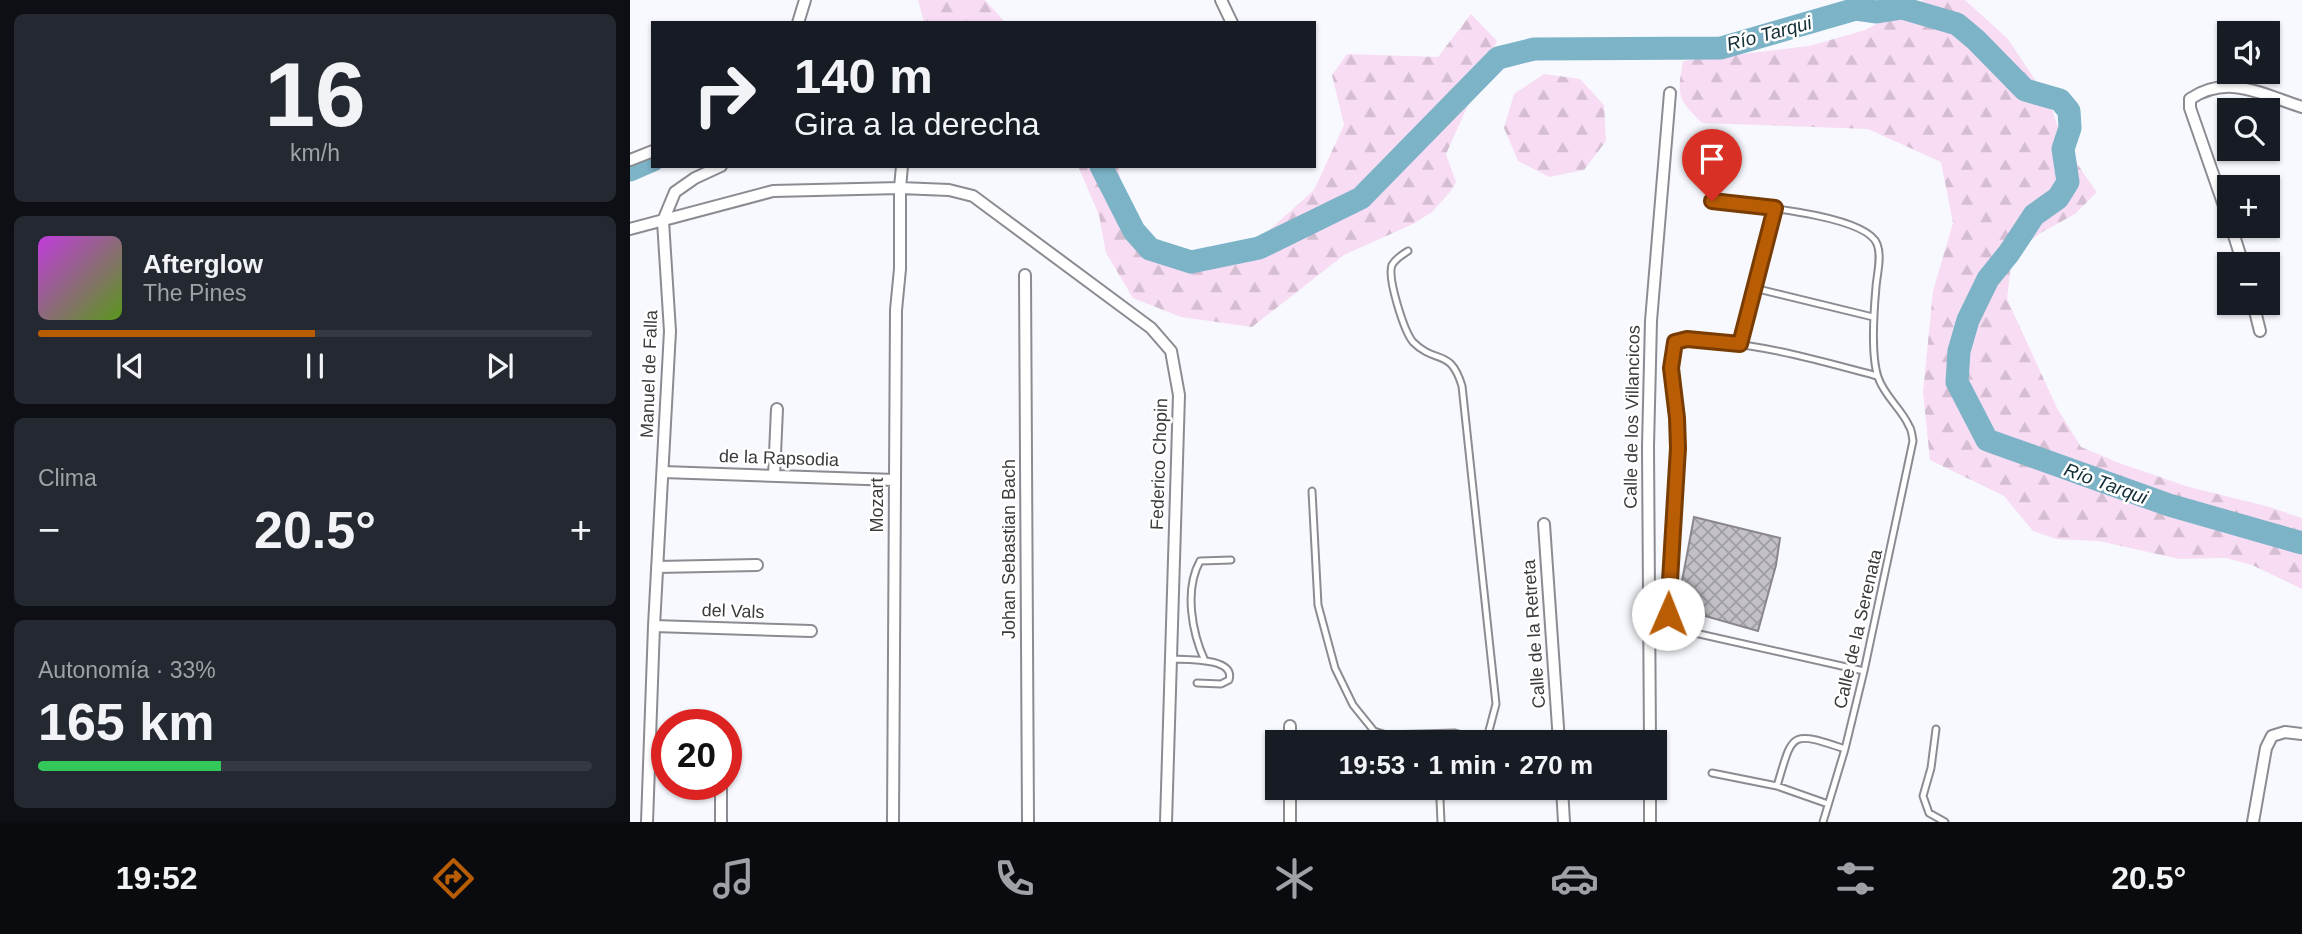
<!DOCTYPE html>
<html lang="es">
<meta charset="utf-8">
<style>
body{margin:0;font-family:Helvetica,sans-serif;background:#242831;color:#f1f3f6;height:100vh;display:flex;flex-direction:column;font-size:26px;white-space:nowrap}
*{box-sizing:border-box;margin:0}
p{font-size:23px;color:#9ea1a6}
.icon{flex:none;width:38px;height:38px;fill:none;stroke:currentColor;stroke-width:2;stroke-linecap:round;stroke-linejoin:round}
.map{position:relative;flex:1;overflow:hidden}
.panel{display:flex;flex-direction:column;gap:14px;padding:14px;background:#0d0f14;width:630px}
.panel>*{flex:none}
.banner{position:absolute;left:21px;top:21px;width:665px;height:147px;border-radius:0px;box-shadow:0 2px 5px #0004;background:#171b24;color:#f1f3f6;overflow:hidden}
.controls{position:absolute;left:1587px;top:21px;display:grid;gap:14px}
.controls a{display:grid;place-items:center;width:63px;height:63px;border-radius:0px;background:#171b24;box-shadow:0 2px 5px #0004;font-size:35px}
.speed{position:absolute;left:21px;top:709px;display:flex;gap:14px;font-size:35px;font-weight:700;text-align:center}
.speed>*{display:grid;place-content:center;width:91px;height:91px;border-radius:50%;background:#171b24;box-shadow:0 2px 5px #0004;line-height:1}
.speed .limit{border:10px solid #d22;background:#fff;color:#111}
.pin{position:absolute;display:grid;place-items:center;width:60px;height:60px;color:#fff;margin:-72px -30px;border-radius:50% 50% 50% 0;rotate:-45deg;box-shadow:0 0 7px #0007}
.pin .icon{rotate:45deg}
.me{position:absolute;width:77px;margin:-38px;rotate:1deg;stroke-linejoin:round;filter:drop-shadow(0 0 5px #0008)}
.turn{display:flex;align-items:center;gap:24px;height:147px;padding:0 28px;font-size:32px}
.turn .icon{width:91px;height:91px;stroke-width:2.5}
.turn b{display:block;font-size:49px;line-height:60px}
.big{font-size:52px;font-weight:700;line-height:1.1}
.panel .tile{flex:1;display:flex;flex-direction:column;justify-content:center;gap:10px;min-width:0;padding:0 24px;border-radius:10px;background:#242831}
.panel .dial{align-items:center;gap:0}
.dial b{font-size:91px;line-height:1}
.song{display:flex;align-items:center;gap:21px}
.cover{width:84px;height:84px;border-radius:10px;background:linear-gradient(135deg,hsl(290 70% 55%),hsl(90 70% 35%))}
.played{height:7px;border-radius:4px;background:linear-gradient(90deg,#b95d05 50%,#363941 50%)}
.keys{display:flex;justify-content:space-around;direction:ltr}
.heat{display:flex;justify-content:space-between;align-items:center;font-size:38px;direction:ltr}
.charge{height:10px;border-radius:5px;background:linear-gradient(90deg,#34c759 33%,#363941 0)}
.trip{position:absolute;left:635px;top:730px;width:402px;height:70px;border-radius:0px;background:#171b24;box-shadow:0 2px 5px #0004;font-weight:700;line-height:70px;text-align:center}
.tab-bar{display:flex;height:112px;justify-content:space-around;align-items:center;background:#090b0e;color:#9ea1a6}
.tab-bar .icon{width:49px;height:49px}
.tab-bar .current{color:#b95d05}
.tab-bar b{font-size:32px;color:#f1f3f6}
main{display:flex;flex:1;min-height:0}
.map>svg:first-child{display:block}
</style>
<main>
<section class="panel">
<div class="tile dial"><b>16</b><p>km/h</p></div>
<div class="tile">
<div class="song"><i class="cover"></i><div><b>Afterglow</b><p>The Pines</p></div></div>
<div class="played"></div>
<div class="keys"><svg class="icon" aria-label="previous" viewBox="0 0 24 24"><path d="M18 5L8 12l10 7zM5 5v14"/></svg><svg class="icon" aria-label="pause" viewBox="0 0 24 24"><path d="M8 5v14M16 5v14"/></svg><svg class="icon" aria-label="next" viewBox="0 0 24 24"><path d="M6 5l10 7-10 7zM19 5v14"/></svg></div>
</div>
<div class="tile"><p>Clima</p>
<div class="heat"><a>−</a><b class="big">20.5°</b><a>+</a></div>
</div>
<div class="tile"><p>Autonomía · 33%</p><b class="big">165 km</b><div class="charge"></div></div>
</section>
<div class="map">
<svg width="1672" height="822" viewBox="0 0 1672 822">
<defs>
<pattern id="forest-firs" width="22" height="20" patternUnits="userSpaceOnUse" patternTransform="scale(1.75)"><rect width="22" height="20" fill="#f8dcf4"/><path d="M5 1l3.5 6h-7zM16 11l3.5 6h-7z" fill="#d5bed2"/></pattern>
<pattern id="building-cross-hatch" width="8" height="8" patternUnits="userSpaceOnUse" patternTransform="scale(1.75)"><rect width="8" height="8" fill="#c3c1c7"/><path d="M0 0l8 8M0 8l8-8" fill="none" stroke="#9f9ea3"/></pattern>
</defs>
<rect width="100%" height="100%" fill="#f7f9fe"/>
<path fill="url(#forest-firs)" d="M 288,0 L 355,0 L 374,21 L 381,23 L 294,23 Z
M 1294,0 L 1335,0 L 1378,39 L 1421,104 C 1428,136 1447,165 1467,192 L 1445,214 L 1409,234 L 1382,256 L 1377,299 L 1427,408 L 1451,447 L 1489,463 L 1559,487 L 1636,506 L 1672,518 L 1672,589 L 1622,565 L 1596,558 L 1549,559 L 1469,541 L 1426,539 L 1403,531 L 1374,496 L 1300,460 L 1293,392 L 1303,291 L 1323,223 L 1311,162 L 1238,129 L 1072,123 C 1047,98 1047,96 1053,61 L 1179,46 L 1235,30 Z
M 841,14 L 867,41 L 816,154 L 826,182 L 820,192 L 802,212 L 783,224 L 714,255 L 622,327 L 551,317 L 503,298 L 476,253 L 469,215 L 448,166 L 488,166 L 499,231 L 532,265 L 571,267 L 619,255 L 636,233 L 684,190 L 714,125 L 702,75 L 717,54 L 808,57 Z
M 914,74 L 950,79 L 974,105 L 976,141 L 954,170 L 919,177 L 888,161 L 874,128 L 884,94 Z"/>
<g fill="none" stroke-linecap="round" stroke-linejoin="round">
<path stroke="#7cb3c6" stroke-width="23" d="M 471,166 L 504,231 L 520,249 L 561,262 L 629,248 L 731,198 L 868,58 L 904,49 L 1091,48 L 1226,9 L 1247,12 L 1272,8 L 1327,24 L 1346,40 L 1395,90 L 1430,100 L 1439,111 L 1440,128 L 1433,149 L 1438,182 L 1428,198 L 1404,215 L 1379,253 L 1358,279 L 1338,320 L 1329,351 L 1327,382 L 1357,440 L 1539,505 L 1672,543
M 0,170 L 23,160"/>
</g>
<path fill="url(#building-cross-hatch)" stroke="#89868c" stroke-width="2" d="M 1064,517 L 1150,538 L 1146,565 L 1128,631 L 1047,608 Z"/>
<g fill="none" stroke-linecap="round" stroke-linejoin="round">
<g stroke="#8b8c92" stroke-width="9">
<path id="service" d="M 1082,201 C 1113,205 1236,214 1247,244 C 1252,256 1247,274 1246,287 C 1244,309 1241,356 1248,377 C 1254,396 1272,409 1279,426 C 1282,430 1282,436 1283,441 L 1234,671 L 1215,749 L 1193,822
M 778,251 C 772,255 766,258 762,265 C 757,278 774,331 783,342 C 806,365 820,347 832,386 L 866,704 L 856,742
M 1124,288 L 1243,317
M 1110,344 L 1145,209
M 682,491 L 688,605 L 705,668 L 723,705 L 744,731 L 756,735 L 825,733 L 856,742
M 540,659 C 555,660 606,657 599,680 L 591,684 L 567,683
M 575,661 C 562,633 554,590 570,561 L 601,560
M 1234,671 L 1047,629 L 1038,614 L 1038,598 L 1048,448 L 1047,418 L 1041,368 L 1045,342 C 1060,338 1073,340 1088,342 C 1143,347 1195,362 1247,376
M 1306,729 L 1301,768 L 1293,796 L 1299,813 L 1315,822
M 1082,773 L 1147,786 L 1198,804
M 1147,786 C 1163,733 1159,730 1215,749
M 811,822 L 810,800 L 816,788"/>
</g>
<g stroke="#8b8c92" stroke-width="14">
<path id="minor" d="M 591,0 L 602,23
M 168,23 L 175,0
M 0,160 L 23,151
M 1600,223 L 1560,108 L 1560,99 C 1599,73 1633,95 1672,107
M 1601,226 L 1613,264
M 0,229 L 143,191 L 270,188 L 319,190 L 343,196 L 521,328 L 541,351 L 549,395 L 536,822
M 395,275 L 398,822
M 1623,303 L 1630,331
M 33,472 L 265,480
M 144,476 L 147,409
M 914,524 L 929,742
M 27,567 L 127,565
M 24,626 L 181,631
M 660,742 L 660,726
M 1020,742 L 1018,446 L 1021,321 L 1040,93
M 91,784 L 91,822
M 932,788 L 934,822
M 1020,788 L 1020,822
M 17,822 L 24,626 L 40,331 L 33,221 L 45,192 L 65,178 L 91,166
M 263,822 L 266,310 L 270,269 L 270,188 L 272,166
M 660,822 L 660,788
M 1623,822 L 1636,748 L 1642,736 L 1655,732 L 1672,734"/>
</g>
<use href="#service" stroke="#fff" stroke-width="5"/>
<use href="#minor" stroke="#fff" stroke-width="10"/>
</g>
<g fill="none" stroke-linecap="round" stroke-linejoin="round">
<g stroke="#783c03" stroke-width="18">
<path id="route" d="M 1038,614 L 1048,448 L 1047,418 L 1041,368 L 1045,342 L 1057,339 L 1110,344 L 1145,208 L 1082,201"/>
</g>
<use href="#route" stroke="#b95d05" stroke-width="12"/>
</g>
<g text-anchor="middle" stroke-width="5" stroke-linejoin="round" paint-order="stroke">
<g font-size="18" fill="#3a3b3d" stroke="#fff">
<text transform="translate(19 374) rotate(-88)" y="6">Manuel de Falla</text>
<text transform="translate(1002 417) rotate(-89)" y="6">Calle de los Villancicos</text>
<text transform="translate(149 458) rotate(2)" y="6">de la Rapsodia</text>
<text transform="translate(529 464) rotate(-88)" y="6">Federico Chopin</text>
<text transform="translate(247 505) rotate(-90)" y="6">Mozart</text>
<text transform="translate(379 549) rotate(-90)" y="6">Johan Sebastian Bach</text>
<text transform="translate(103 611) rotate(2)" y="6">del Vals</text>
<text transform="translate(1228 629) rotate(-77)" y="6">Calle de la Serenata</text>
<text transform="translate(904 634) rotate(-94)" y="6">Calle de la Retreta</text>
</g>
<g font-size="19" font-style="italic" fill="#122e37" stroke="#fff">
<text transform="translate(1139 33) rotate(-15)" y="7">Río Tarqui</text>
<text transform="translate(1476 483) rotate(20)" y="7">Río Tarqui</text>
</g>
</g>
</svg>
<div class="controls">
<a><svg class="icon" aria-label="sound" viewBox="0 0 24 24"><path d="M4 9h4l5-4v14l-5-4H4zM17 9q2 3 0 6"/></svg></a>
<a><svg class="icon" aria-label="search" viewBox="0 0 24 24"><circle cx="10" cy="10" r="6"/><path d="M15 15l6 6"/></svg></a>
<a>+</a>
<a>−</a>
</div>
<div class="speed"><div class="limit">20</div></div>
<div class="pin" style="left:1082px;top:201px;background:#d93025"><svg class="icon" aria-label="arrive" viewBox="0 0 24 24"><path d="M6 21V4h12l-3 4 3 4H6"/></svg></div>
<svg class="me" style="left:1038px;top:614px" viewBox="-20 -20 40 40"><circle r="19" fill="#fff"/><path d="M0-13L10 11 0 6-10 11z" fill="#b95d05"/></svg>
<div class="trip">19:53 · 1 min · 270 m</div>
<div class="banner">
<div class="turn"><svg class="icon" aria-label="right" viewBox="0 0 24 24"><path d="M7 20v-9h11M14 6l5 5-5 5"/></svg><div><b>140 m</b>Gira a la derecha</div></div>
</div>
</div>
</main>
<nav class="tab-bar">
<b>19:52</b>
<svg class="icon current" aria-label="directions" viewBox="0 0 24 24"><path d="M12 3l9 9-9 9-9-9zM9 14v-3h6M13 9l2 2-2 2"/></svg>
<svg class="icon" aria-label="music" viewBox="0 0 24 24"><path d="M9 18V5l10-2v13"/><circle cx="6" cy="18" r="3"/><circle cx="16" cy="16" r="3"/></svg>
<svg class="icon" aria-label="phone" viewBox="0 0 24 24"><path d="M5 4h4l2 5-3 2q2 4 5 5l2-3 5 2v4C11 20 4 13 5 4z"/></svg>
<svg class="icon" aria-label="climate" viewBox="0 0 24 24"><path d="M12 3v18M4 7l16 10M4 17L20 7"/></svg>
<svg class="icon" aria-label="car" viewBox="0 0 24 24"><path d="M5 17H2v-5l4-1 3-4h7l3 4 3 1v5h-3M9 17h6M6 11h13"/><circle cx="7" cy="17" r="2"/><circle cx="17" cy="17" r="2"/></svg>
<svg class="icon" aria-label="filters" viewBox="0 0 24 24"><path d="M4 7h16M4 17h16"/><circle cx="9" cy="7" r="2"/><circle cx="15" cy="17" r="2"/></svg>
<b>20.5°</b>
</nav>
